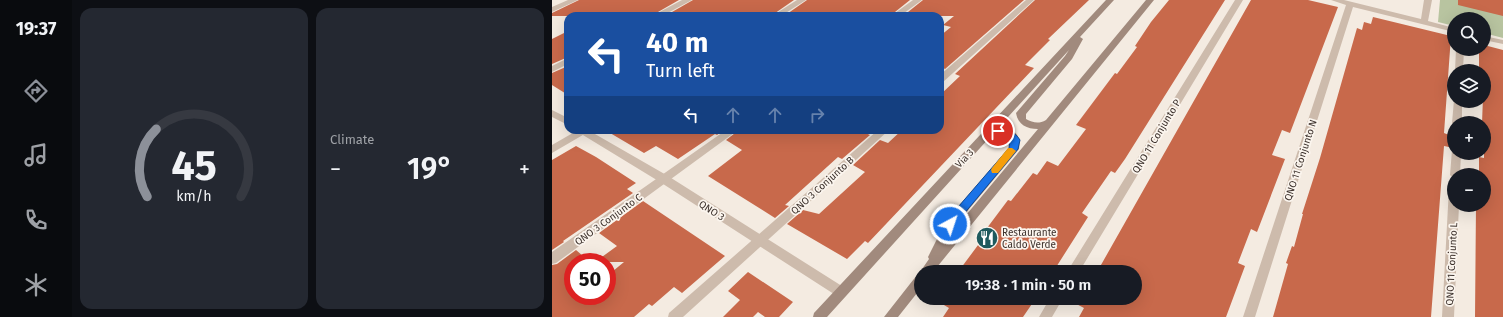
<!DOCTYPE html>
<meta charset="utf-8">
<style>
body{margin:0;font-family:"Fira Sans",sans-serif;background:#242831;color:#f1f3f6;height:100vh;display:flex;flex-direction:column;font-size:15px;white-space:nowrap}
*{box-sizing:border-box;margin:0}
p{font-size:13px;color:#9ea1a6}
.icon{flex:none;width:22px;height:22px;fill:none;stroke:currentColor;stroke-width:2;stroke-linecap:round;stroke-linejoin:round}
.map{position:relative;flex:1;overflow:hidden}
.panel{display:flex;flex-direction:column;gap:8px;padding:8px;background:#0d0f14;width:480px}
.panel>*{flex:none}
.guide{position:absolute;left:12px;top:12px;width:380px;height:122px;border-radius:12px;box-shadow:0 4px 16px #0002;background:#1a4fa0;color:#fff;overflow:hidden}
.buttons{position:absolute;left:895px;top:12px;display:grid;gap:8px}
.buttons a{display:grid;place-items:center;width:44px;height:44px;border-radius:50%;background:#171b24;box-shadow:0 4px 16px #0002;font-size:20px}
.speed{position:absolute;left:12px;top:253px;display:flex;gap:8px;font-size:20px;font-weight:700;text-align:center}
.speed>*{display:grid;place-content:center;width:52px;height:52px;border-radius:50%;background:#171b24;box-shadow:0 4px 16px #0002;line-height:1}
.speed .limit{border:6px solid #d22;background:#fff;color:#111}
.pin{position:absolute;display:grid;place-items:center;width:34px;height:34px;color:#fff;margin:-17px;border:2px solid #fff;border-radius:50%;box-shadow:0 1px 4px #0007}
.me{position:absolute;width:44px;margin:-22px;rotate:40deg;stroke-linejoin:round;filter:drop-shadow(0 0 3px #0008)}
.turn{display:flex;align-items:center;gap:14px;height:84px;padding:0 16px;font-size:18px}
.turn .icon{width:52px;height:52px;stroke-width:2.5}
.turn b{display:block;font-size:28px;line-height:34px}
.lanes{display:flex;align-items:center;height:38px;padding:0 16px;background:#0003;justify-content:center;gap:20px;direction:ltr}
.lanes .off{opacity:.35}
.big{font-size:30px;font-weight:600;line-height:1.1}
.panel .widget{flex:1;display:flex;flex-direction:column;justify-content:center;gap:6px;min-width:0;padding:0 14px;border-radius:12px;background:#242831}
.panel .dial{align-items:center;gap:0}
.dial svg{height:104px;overflow:visible;fill:none;stroke:#363941;stroke-width:7;stroke-linecap:round;text-anchor:middle}
.dial text{fill:#f1f3f6;stroke:none}
.heat{display:flex;justify-content:space-between;align-items:center;font-size:22px;direction:ltr}
.panel .tiles{flex:1;display:grid;gap:8px;grid-template-columns:repeat(2,1fr)}
.trip{position:absolute;left:362px;top:265px;width:228px;height:40px;border-radius:20px;background:#171b24;box-shadow:0 4px 16px #0002;font-weight:600;line-height:40px;text-align:center}
main{display:flex;flex:1;min-height:0}
.tab-bar{display:flex;flex-direction:column;width:72px;justify-content:space-around;align-items:center;background:#090b0e;color:#9ea1a6}
.tab-bar .icon{width:28px;height:28px}
.tab-bar .current{color:#8c9099}
.tab-bar b{font-size:18px;color:#f1f3f6}
.map>svg:first-child{display:block}
</style>
<main>
<nav class="tab-bar">
<b>19:37</b>
<svg class="icon current" aria-label="directions" viewBox="0 0 24 24"><path d="M12 3l9 9-9 9-9-9zM9 14v-3h6M13 9l2 2-2 2"/></svg>
<svg class="icon" aria-label="music" viewBox="0 0 24 24"><path d="M9 18V5l10-2v13"/><circle cx="6" cy="18" r="3"/><circle cx="16" cy="16" r="3"/></svg>
<svg class="icon" aria-label="phone" viewBox="0 0 24 24"><path d="M5 4h4l2 5-3 2q2 4 5 5l2-3 5 2v4C11 20 4 13 5 4z"/></svg>
<svg class="icon" aria-label="climate" viewBox="0 0 24 24"><path d="M12 3v18M4 7l16 10M4 17L20 7"/></svg>
</nav>
<section class="panel">
<div class="tiles">
<div class="widget dial"><svg viewBox="0 0 100 80">
<path d="M14 69A42 42 0 1 1 86 69"/>
<path d="M14 69A42 42 0 0 1 21 17" stroke="#8c9099"/>
<text x="50" y="56" font-size="32" font-weight="700">45</text>
<text x="50" y="72" font-size="11">km/h</text>
</svg></div>
<div class="widget"><p>Climate</p>
<div class="heat"><a>−</a><b class="big">19°</b><a>+</a></div>
</div>
</div>
</section>
<div class="map">
<svg width="951" height="317" viewBox="0 0 951 317">
<rect width="100%" height="100%" fill="#f4ebe1"/>
<path fill="#b8c4a0" d="M 888,0 L 951,0 L 951,38 L 932,33 L 932,19 L 902,19 L 902,26 L 886,22 Z"/>
<path fill="#c8694b" d="M 27,0 L 127,0 L 99,16 L 0,16 L 0,13 Z
M 141,0 L 242,0 L 219,16 L 113,16 Z
M 255,0 L 358,0 L 338,16 L 232,16 Z
M 371,0 L 472,0 L 393,69 L 388,66 L 388,36 L 399,27 L 391,25 L 402,16 L 351,16 Z
M 483,0 L 537,0 L 496,39 L 498,40 L 473,65 L 482,68 L 316,243 L 313,241 L 295,259 L 235,224 L 251,210 L 267,214 L 313,172 L 301,165 L 328,140 L 336,143 L 350,130 L 388,130 L 388,95 L 408,76 L 403,74 Z
M 617,0 L 673,0 L 573,159 L 563,173 L 559,171 L 530,213 L 536,217 L 501,272 L 406,272 L 435,233 L 432,232 L 456,200 L 459,201 L 481,173 L 485,175 L 495,161 L 506,166 L 534,129 L 524,125 L 563,73 L 565,74 L 585,47 L 583,46 L 599,22 Z
M 699,0 L 756,0 L 786,7 L 738,133 L 730,130 L 720,155 L 733,159 L 705,232 L 699,229 L 686,263 L 693,266 L 674,317 L 527,317 L 532,308 L 513,298 L 583,298 L 583,272 L 545,272 Z
M 906,0 L 951,0 L 951,16 L 906,5 Z
M 821,17 L 899,36 L 892,133 L 902,137 L 902,148 L 892,146 L 879,317 L 721,317 L 736,264 L 734,263 L 740,246 L 742,247 L 751,214 L 750,214 L 768,158 L 805,28 L 810,30 L 812,22 L 819,24 Z
M 16,31 L 16,57 L 0,64 L 0,39 Z
M 932,45 L 951,50 L 951,317 L 923,317 L 924,205 L 932,205 L 932,175 L 927,175 L 927,157 L 932,158 L 932,123 L 930,123 L 932,71 L 927,71 L 927,49 L 932,49 Z
M 16,66 L 16,95 L 0,85 L 0,73 Z
M 53,130 L 171,130 L 165,135 L 163,134 L 126,159 L 104,146 L 92,153 Z
M 187,130 L 307,130 L 318,135 L 290,159 L 286,157 L 233,205 L 237,206 L 223,218 L 156,176 L 190,150 L 174,140 Z
M 24,146 L 44,157 L 84,183 L 75,189 L 81,193 L 11,241 L 12,242 L 0,250 L 0,160 Z
M 91,201 L 173,256 L 130,293 L 122,287 L 100,306 L 97,304 L 82,317 L 0,317 L 0,265 L 5,264 L 24,250 L 38,262 L 21,262 L 21,296 L 55,296 L 55,276 L 72,262 L 43,262 L 65,246 L 47,233 Z
M 196,272 L 241,302 L 227,317 L 213,317 L 206,312 L 201,317 L 171,317 L 188,300 L 176,291 Z
M 380,298 L 484,298 L 471,317 L 391,317 L 397,308 Z"/>
<g fill="none" stroke-linecap="round" stroke-linejoin="round">
<path fill="#cdbbac" fill-rule="evenodd" d="M 16,0 L 26,0 L 0,12 L 0,7 Z
M 130,0 L 140,0 L 110,16 L 100,16 Z
M 245,0 L 254,0 L 229,16 L 220,16 Z
M 361,0 L 370,0 L 348,16 L 339,16 Z
M 474,0 L 482,0 L 391,82 L 388,83 L 388,75 Z
M 683,0 L 691,0 L 527,272 L 515,272 Z
M 779,0 L 792,0 L 869,19 L 872,0 L 880,0 L 876,21 L 902,28 L 902,32 L 801,7 L 703,317 L 691,317 L 794,5 Z
M 932,36 L 951,40 L 951,44 L 932,40 Z
M 904,49 L 912,49 L 911,71 L 903,71 Z
M 16,58 L 16,64 L 0,72 L 0,66 Z
M 902,100 L 910,101 L 910,123 L 902,123 L 902,125 L 900,123 Z
M 26,130 L 38,130 L 36,132 L 0,153 L 0,145 Z
M 174,130 L 186,130 L 4,263 L 0,264 L 0,252 Z
M 326,130 L 337,130 L 131,317 L 116,317 L 117,313 Z
M 900,150 L 902,150 L 902,153 L 909,153 L 908,175 L 902,175 L 902,179 L 898,175 Z
M 902,184 L 902,205 L 907,205 L 902,317 L 890,317 L 897,188 L 898,185 Z
M 498,298 L 511,298 L 500,317 L 487,317 Z"/>
<path fill="#cdbbac" fill-rule="evenodd" d="M 0,110 L 16,118 L 16,125 L 0,117 Z
M 24,130 L 36,130 L 116,176 L 293,288 L 295,292 L 293,296 L 289,298 L 285,296 L 108,182 L 26,132 Z"/>
<path fill="#a18a7d" fill-rule="evenodd" d="M 554,0 L 562,0 L 528,37 L 531,39 L 520,59 L 474,114 L 474,119 C 481,123 487,124 494,120 L 594,0 L 602,0 L 381,272 L 369,272 L 369,288 L 346,317 L 332,317 L 365,275 L 369,274 L 368,272 L 377,259 L 376,257 L 394,221 L 457,148 L 457,138 L 448,134 L 438,137 L 275,317 L 261,317 L 262,313 ZM 517,50 L 513,56 L 464,113 C 466,125 475,129 486,129 L 399,233 L 402,227 L 467,149 C 469,133 462,129 446,128 Z"/>
</g>
<path fill="#1a73e8" stroke="#114b97" d="M 446,128 C 456,129 463,132 468,140 L 466,149 L 401,227 L 398,228 L 394,227 L 393,224 L 394,221 L 457,148 L 458,138 L 443,133 L 442,131 Z"/>
<path fill="#f59e0b" d="M 456,148 L 460,148 L 464,151 L 446,173 L 440,173 L 439,170 L 440,168 Z"/>
<defs>
<g id="restaurant-disc" transform="scale(1.15)"><circle r="9.5" fill="#1f5a5e" stroke="#fbf5ee"/><path d="M-5-6h1v4h1v-4h1v4h1v-4h1v5L-1.5 .5V6h-2V.5L-5-1ZM5-6V6H3V1.5H1.5Q1.5-4 5-6Z" fill="#fff"/></g>
</defs>
<g fill-rule="evenodd">
<use href="#restaurant-disc" x="435" y="238"/>
</g>
<g text-anchor="middle" stroke-width="3.5" stroke-linejoin="round" paint-order="stroke">
<g font-size="10" fill="#3b302b" stroke="#fbf5ee">
<text transform="translate(604 136) rotate(-59)" y="4">QNO 11 Conjunto P</text>
<text transform="translate(412 158) rotate(-47)" y="4">Via 3</text>
<text transform="translate(748 160) rotate(-72)" y="4">QNO 11 Conjunto N</text>
<text transform="translate(270 185) rotate(-42)" y="4">QNO 3 Conjunto B</text>
<text transform="translate(160 210) rotate(33)" y="4">QNO 3</text>
<text transform="translate(56 219) rotate(-36)" y="4">QNO 3 Conjunto C</text>
<text transform="translate(899 264) rotate(-87)" y="4">QNO 11 Conjunto L</text>
</g>
<g font-size="10" fill="#3b302b" stroke="#fbf5ee" text-anchor="start">
<text x="450" y="236">Restaurante<tspan x="450" dy="12">Caldo Verde</tspan></text>
</g>
</g>
</svg>
<div class="buttons">
<a><svg class="icon" aria-label="search" viewBox="0 0 24 24"><circle cx="10" cy="10" r="6"/><path d="M15 15l6 6"/></svg></a>
<a><svg class="icon" aria-label="layers" viewBox="0 0 24 24"><path d="M12 4l9 5-9 5-9-5zM3 14l9 5 9-5"/></svg></a>
<a>+</a>
<a>−</a>
</div>
<div class="speed"><div class="limit">50</div></div>
<div class="pin" style="left:446px;top:131px;background:#d93025"><svg class="icon" aria-label="arrive" viewBox="0 0 24 24"><path d="M6 21V4h12l-3 4 3 4H6"/></svg></div>
<svg class="me" style="left:398px;top:224px" viewBox="-20 -20 40 40"><circle r="17" fill="#1a73e8" stroke="#fff" stroke-width="3"/><path d="M0-11L8 9 0 5-8 9z" fill="#fff"/></svg>
<div class="trip">19:38 · 1 min · 50 m</div>
<div class="guide">
<div class="turn"><svg class="icon" aria-label="left" viewBox="0 0 24 24"><path d="M17 20v-9H6M10 6l-5 5 5 5"/></svg><div><b>40 m</b>Turn left</div></div>
<div class="lanes"><svg class="icon" aria-label="left" viewBox="0 0 24 24"><path d="M17 20v-9H6M10 6l-5 5 5 5"/></svg><svg class="icon off" aria-label="ahead" viewBox="0 0 24 24"><path d="M12 20V5M6 11l6-6 6 6"/></svg><svg class="icon off" aria-label="ahead" viewBox="0 0 24 24"><path d="M12 20V5M6 11l6-6 6 6"/></svg><svg class="icon off" aria-label="right" viewBox="0 0 24 24"><path d="M7 20v-9h11M14 6l5 5-5 5"/></svg></div>
</div>
</div>
</main>
